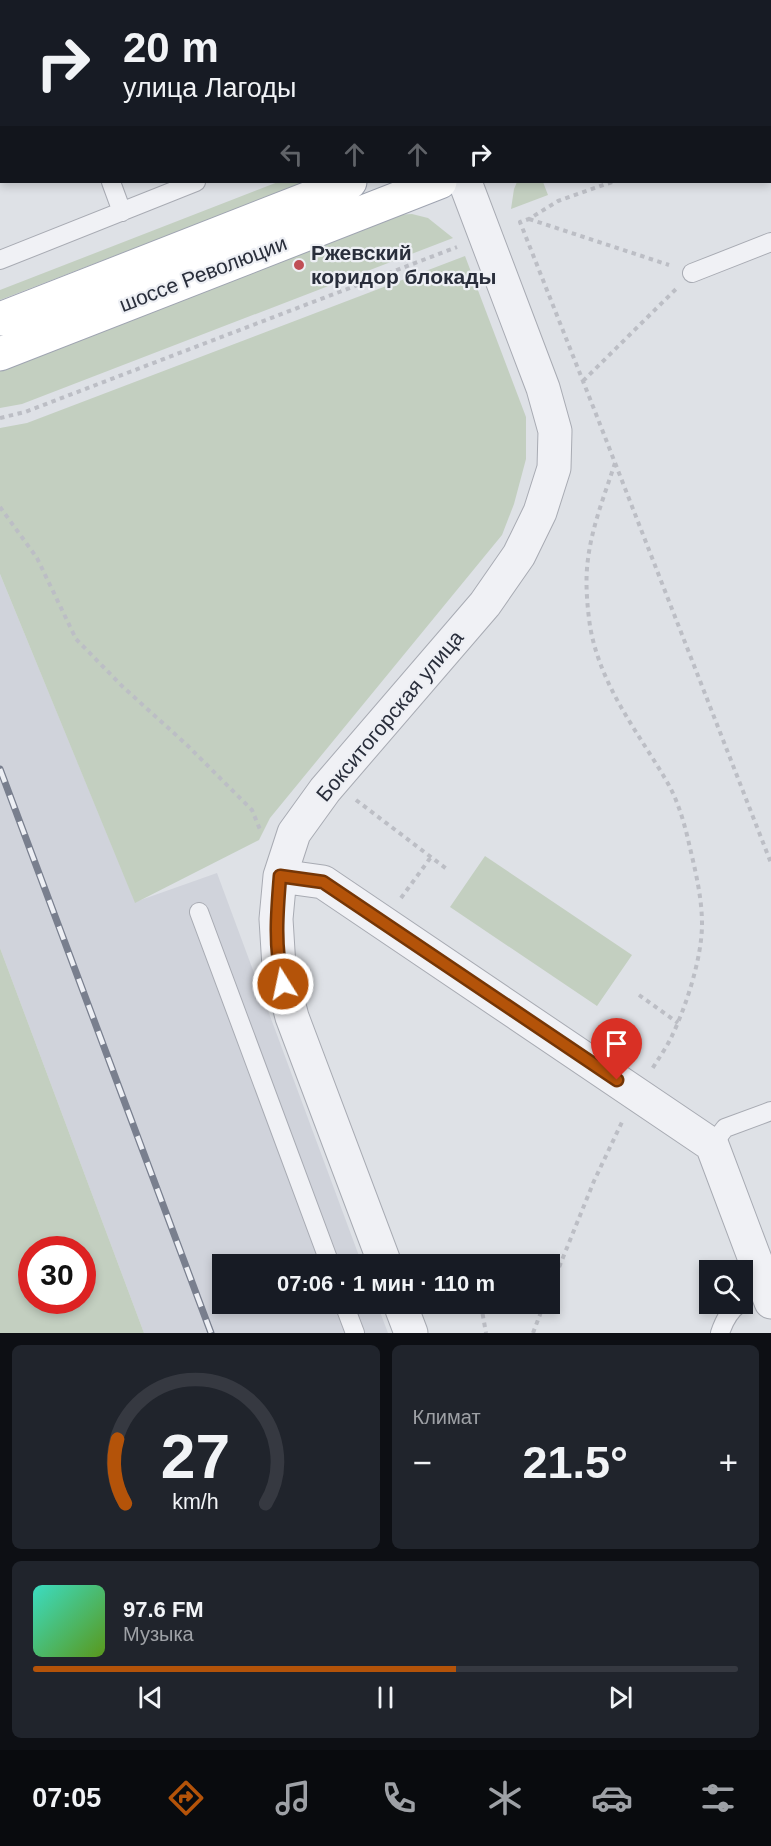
<!DOCTYPE html>
<html lang="ru">
<meta charset="utf-8">
<style>
body{margin:0;font-family:Helvetica,sans-serif;background:#20242c;color:#f1f3f6;height:100vh;display:flex;flex-direction:column;font-size:22px;white-space:nowrap}
*{box-sizing:border-box;margin:0}
p{font-size:20px;color:#9ea1a6}
.icon{flex:none;width:33px;height:33px;fill:none;stroke:currentColor;stroke-width:2;stroke-linecap:round;stroke-linejoin:round}
.map{position:relative;height:1333px;overflow:hidden}
.drawer{display:flex;flex-direction:column;gap:12px;padding:12px;background:#0d0f14;flex:1}
.drawer>*{flex:none}
.hud{position:absolute;left:0px;top:0px;width:771px;height:183px;box-shadow:0 3px 9px #0003;background:#171b24;color:#f1f3f6;overflow:hidden}
.buttons{position:absolute;left:699px;top:1260px;display:grid;gap:12px}
.buttons a{display:grid;place-items:center;width:54px;height:54px;border-radius:0px;background:#171b24;box-shadow:0 3px 9px #0003;font-size:30px}
.speed{position:absolute;left:18px;top:1236px;display:flex;gap:12px;font-size:30px;font-weight:700;text-align:center}
.speed>*{display:grid;place-content:center;width:78px;height:78px;border-radius:50%;background:#171b24;box-shadow:0 3px 9px #0003;line-height:1}
.speed .limit{border:9px solid #d22;background:#fff;color:#111}
.pin{position:absolute;display:grid;place-items:center;width:51px;height:51px;color:#fff;margin:-62px -26px;border-radius:50% 50% 50% 0;rotate:-45deg;box-shadow:0 0 6px #0007}
.pin .icon{rotate:45deg}
.me{position:absolute;width:66px;margin:-33px;rotate:350deg;stroke-linejoin:round;filter:drop-shadow(0 0 4px #0008)}
.turn{display:flex;align-items:center;gap:21px;height:126px;padding:0 24px;font-size:27px}
.turn .icon{width:78px;height:78px;stroke-width:2.5}
.turn b{display:block;font-size:42px;line-height:51px}
.lanes{display:flex;align-items:center;height:57px;padding:0 24px;background:#0003;justify-content:center;gap:30px;direction:ltr}
.lanes .off{opacity:.35}
.big{font-size:45px;font-weight:700;line-height:1.1}
.drawer .tile{flex:1;display:flex;flex-direction:column;justify-content:center;gap:9px;min-width:0;padding:0 21px;border-radius:9px;background:#20242c}
.drawer .dial{align-items:center;gap:0}
.dial svg{height:156px;overflow:visible;fill:none;stroke:#363941;stroke-width:7;stroke-linecap:round;text-anchor:middle}
.dial text{fill:#f1f3f6;stroke:none}
.song{display:flex;align-items:center;gap:18px}
.cover{width:72px;height:72px;border-radius:9px;background:linear-gradient(135deg,hsl(170 70% 55%),hsl(90 70% 35%))}
.played{height:6px;border-radius:3px;background:linear-gradient(90deg,#b45309 60%,#363941 60%)}
.keys{display:flex;justify-content:space-around;direction:ltr}
.heat{display:flex;justify-content:space-between;align-items:center;font-size:33px;direction:ltr}
.drawer .tiles{flex:1;display:grid;gap:12px;grid-template-columns:1fr 1fr}
.tile:last-child{grid-column:span 2}
.trip{position:absolute;left:212px;top:1254px;width:348px;height:60px;border-radius:0px;background:#171b24;box-shadow:0 3px 9px #0003;font-weight:700;line-height:60px;text-align:center}
.tab-bar{display:flex;height:96px;justify-content:space-around;align-items:center;background:#090b0e;color:#9ea1a6}
.tab-bar .icon{width:42px;height:42px}
.tab-bar .on{color:#b45309}
.tab-bar b{font-size:27px;color:#f1f3f6}
.map>svg:first-child{display:block}
</style>
<div class="map">
<svg width="771" height="1333" viewBox="0 0 771 1333">
<rect width="100%" height="100%" fill="#dee1e6"/>
<path fill="#d0d3db" d="M 0,574 L 135,902 L 217,873 L 362,1264 L 222,1264 L 222,1304 L 377,1304 L 388,1333 L 144,1333 L 0,948 Z"/>
<path fill="#c3cfc0" fill-rule="evenodd" d="M 278,182 L 306,182 L 0,300 L 0,290 Z
M 517,182 L 543,182 L 548,195 L 511,209 L 514,189 Z
M 412,214 L 428,218 L 453,238 L 22,404 L 0,408 L 0,369 L 395,215 Z
M 465,256 L 526,417 L 526,459 L 514,504 L 502,535 L 270,818 L 259,840 L 135,903 L 0,574 L 0,428 L 27,423 Z
M 485,856 L 632,955 L 597,1006 L 450,907 Z
M 0,948 L 144,1333 L 0,1333 ZM 32,1250 L 82,1250 L 82,1300 L 32,1300 Z"/>
<g fill="none" stroke-linecap="round" stroke-linejoin="round">
<g stroke="#a8abb3" stroke-width="20">
<path id="lane" d="M 3,0 L 4,2
M 378,0 L 379,2
M 111,182 L 122,212
M 0,260 L 196,182
M 692,273 L 771,242
M 199,912 L 330,1264
M 712,1145 L 725,1128 L 771,1111
M 344,1304 L 355,1333
M 720,1333 C 724,1321 729,1311 739,1304"/>
</g>
<g stroke="#a8abb3" stroke-width="35">
<path id="street" d="M 280,876 L 323,882 L 712,1145 L 771,1302
M 385,1264 L 292,1017 L 279,967 L 276,919 L 280,876 L 294,833 L 325,790 L 485,604 L 519,555 L 540,512 L 554,468 L 555,431 L 543,388 L 465,182
M 400,1304 L 411,1333"/>
</g>
<g stroke="#9fa4b1" stroke-width="35">
<path id="primary" d="M 770,19 L 771,18
M 770,53 L 771,53
M 0,319 L 350,182
M 0,354 L 440,182"/>
</g>
<path stroke="#bcbec5" stroke-width="4" stroke-dasharray="4.5 4.5" stroke-linecap="butt" d="M 770,123 L 771,123
M 612,182 L 558,201 L 529,219 L 520,222 L 596,414 L 771,863
M 529,219 L 669,265
M 583,381 L 676,289
M 0,418 L 25,412 L 457,247
M 615,463 C 605,494 592,526 588,559 C 585,580 587,605 590,626 C 600,685 637,731 666,780 C 678,800 685,825 690,848 C 696,873 702,899 702,924 C 702,958 686,1007 671,1038 C 666,1048 659,1058 652,1069
M 0,507 L 37,558 L 76,639 L 123,687 L 187,745 L 252,810 L 261,832
M 356,800 L 448,870
M 401,898 L 431,857
M 639,995 L 678,1023
M 549,1292 L 594,1181 L 622,1122
M 481,1305 L 486,1333
M 533,1333 L 544,1304"/>
<use href="#lane" stroke="#f0f1f5" stroke-width="18"/>
<use href="#street" stroke="#f0f1f5" stroke-width="33"/>
<use href="#primary" stroke="#fff" stroke-width="33"/>
<g stroke="#797f8e" stroke-width="7">
<path id="rail" d="M 0,769 L 211,1333"/>
</g>
<use href="#rail" stroke="#edeff4" stroke-width="4.5" stroke-dasharray="14" stroke-linecap="butt"/>
</g>
<g fill="none" stroke-linecap="round" stroke-linejoin="round">
<g stroke="#753606" stroke-width="15">
<path id="route" d="M 283,984 C 274,948 277,912 280,876 L 323,882 L 617,1080"/>
</g>
<use href="#route" stroke="#b45309" stroke-width="10"/>
</g>
<circle fill="#c04e55" stroke="#edeff4" stroke-width="2" cx="299" cy="265" r="6"/>
<g text-anchor="middle" stroke-width="4.5" stroke-linejoin="round" paint-order="stroke">
<g font-size="21" font-weight="bold" fill="#292e3b" stroke="#edeff4" text-anchor="start">
<text x="311" y="260">Ржевский<tspan x="311" dy="24">коридор блокады</tspan></text>
</g>
<g font-size="21" fill="#292e3b" stroke="#edeff4">
<text transform="translate(203 274) rotate(-21)" y="7">шоссе Революции</text>
<text transform="translate(390 716) rotate(-50)" y="7">Бокситогорская улица</text>
</g>
</g>
</svg>
<div class="buttons">
<a><svg class="icon" aria-label="search" viewBox="0 0 24 24"><circle cx="10" cy="10" r="6"/><path d="M15 15l6 6"/></svg></a>
</div>
<div class="speed"><div class="limit">30</div></div>
<div class="pin" style="left:617px;top:1080px;background:#d93025"><svg class="icon" aria-label="arrive" viewBox="0 0 24 24"><path d="M6 21V4h12l-3 4 3 4H6"/></svg></div>
<svg class="me" style="left:283px;top:984px" viewBox="-20 -20 40 40"><circle r="17" fill="#b45309" stroke="#fff" stroke-width="3"/><path d="M0-11L8 9 0 5-8 9z" fill="#fff"/></svg>
<div class="trip">07:06 · 1 мин · 110 m</div>
<div class="hud">
<div class="turn"><svg class="icon" aria-label="right" viewBox="0 0 24 24"><path d="M7 20v-9h11M14 6l5 5-5 5"/></svg><div><b>20 m</b>улица Лагоды</div></div>
<div class="lanes"><svg class="icon off" aria-label="left" viewBox="0 0 24 24"><path d="M17 20v-9H6M10 6l-5 5 5 5"/></svg><svg class="icon off" aria-label="ahead" viewBox="0 0 24 24"><path d="M12 20V5M6 11l6-6 6 6"/></svg><svg class="icon off" aria-label="ahead" viewBox="0 0 24 24"><path d="M12 20V5M6 11l6-6 6 6"/></svg><svg class="icon" aria-label="right" viewBox="0 0 24 24"><path d="M7 20v-9h11M14 6l5 5-5 5"/></svg></div>
</div>
</div>
<section class="drawer">
<div class="tiles">
<div class="tile dial"><svg viewBox="0 0 100 80">
<path d="M14 69A42 42 0 1 1 86 69"/>
<path d="M14 69A42 42 0 0 1 10 36" stroke="#b45309"/>
<text x="50" y="56" font-size="32" font-weight="700">27</text>
<text x="50" y="72" font-size="11">km/h</text>
</svg></div>
<div class="tile"><p>Климат</p>
<div class="heat"><a>−</a><b class="big">21.5°</b><a>+</a></div>
</div>
<div class="tile">
<div class="song"><i class="cover"></i><div><b>97.6 FM</b><p>Музыка</p></div></div>
<div class="played"></div>
<div class="keys"><svg class="icon" aria-label="previous" viewBox="0 0 24 24"><path d="M18 5L8 12l10 7zM5 5v14"/></svg><svg class="icon" aria-label="pause" viewBox="0 0 24 24"><path d="M8 5v14M16 5v14"/></svg><svg class="icon" aria-label="next" viewBox="0 0 24 24"><path d="M6 5l10 7-10 7zM19 5v14"/></svg></div>
</div>
</div>
</section>
<nav class="tab-bar">
<b>07:05</b>
<svg class="icon on" aria-label="directions" viewBox="0 0 24 24"><path d="M12 3l9 9-9 9-9-9zM9 14v-3h6M13 9l2 2-2 2"/></svg>
<svg class="icon" aria-label="music" viewBox="0 0 24 24"><path d="M9 18V5l10-2v13"/><circle cx="6" cy="18" r="3"/><circle cx="16" cy="16" r="3"/></svg>
<svg class="icon" aria-label="phone" viewBox="0 0 24 24"><path d="M5 4h4l2 5-3 2q2 4 5 5l2-3 5 2v4C11 20 4 13 5 4z"/></svg>
<svg class="icon" aria-label="climate" viewBox="0 0 24 24"><path d="M12 3v18M4 7l16 10M4 17L20 7"/></svg>
<svg class="icon" aria-label="car" viewBox="0 0 24 24"><path d="M5 17H2v-5l4-1 3-4h7l3 4 3 1v5h-3M9 17h6M6 11h13"/><circle cx="7" cy="17" r="2"/><circle cx="17" cy="17" r="2"/></svg>
<svg class="icon" aria-label="filters" viewBox="0 0 24 24"><path d="M4 7h16M4 17h16"/><circle cx="9" cy="7" r="2"/><circle cx="15" cy="17" r="2"/></svg>
</nav>
